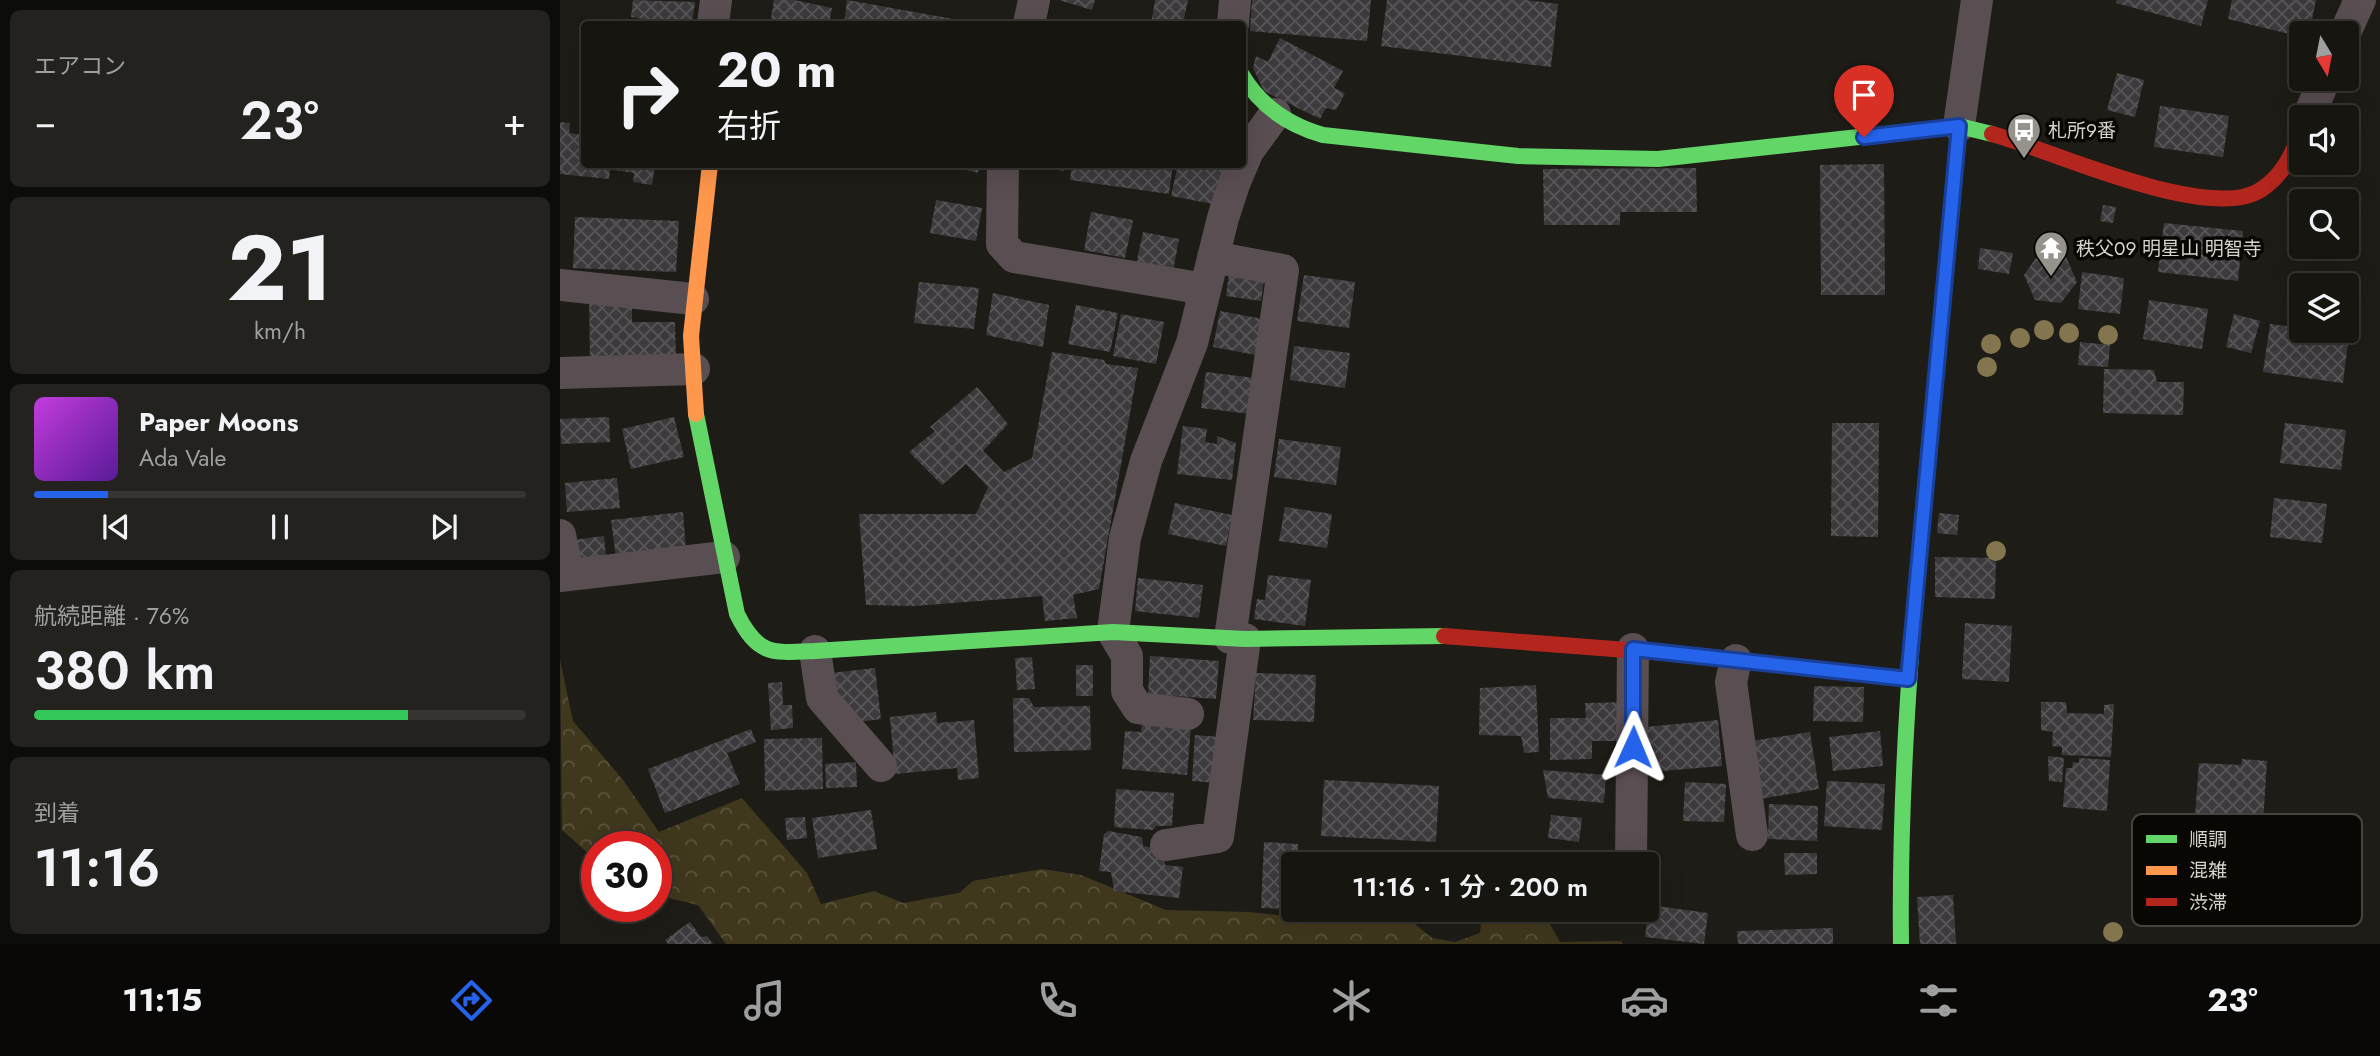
<!DOCTYPE html>
<html lang="ja">
<meta charset="utf-8">
<style>
body{margin:0;font-family:Jost,"Noto Sans JP",sans-serif;background:#23221e;color:#f1f3f6;height:100vh;display:flex;flex-direction:column;font-size:26px;white-space:nowrap}
*{box-sizing:border-box;margin:0}
p{font-size:23px;color:#9e9f9f}
.icon{flex:none;width:38px;height:38px;fill:none;stroke:currentColor;stroke-width:2;stroke-linecap:round;stroke-linejoin:round}
.map{position:relative;flex:1;overflow:hidden}
.drawer{display:flex;flex-direction:column;gap:10px;padding:10px;background:#0c0c09;width:560px}
.drawer>*{flex:none}
.hud{position:absolute;left:21px;top:21px;width:665px;height:147px;border-radius:7px;box-shadow:0 7px 28px #0002,0 0 0 2px #353430;background:#161510;color:#f1f3f6;overflow:hidden}
.needle{width:46px;rotate:170deg}
.fabs{position:absolute;left:1729px;top:21px;display:grid;gap:14px}
.fabs a{display:grid;place-items:center;width:70px;height:70px;border-radius:7px;background:#161510;box-shadow:0 7px 28px #0002,0 0 0 2px #353430;font-size:35px}
.speed{position:absolute;left:21px;top:831px;display:flex;gap:14px;font-size:35px;font-weight:700;text-align:center}
.speed>*{display:grid;place-content:center;width:91px;height:91px;border-radius:50%;background:#161510;box-shadow:0 7px 28px #0002,0 0 0 2px #353430;line-height:1}
.speed .limit{border:10px solid #d22;background:#fff;color:#111}
.pin{position:absolute;display:grid;place-items:center;width:60px;height:60px;color:#fff;margin:-72px -30px;border-radius:50% 50% 50% 0;rotate:-45deg;box-shadow:0 0 7px #0007}
.pin .icon{rotate:45deg}
.me{position:absolute;width:77px;margin:-38px;rotate:1deg;stroke-linejoin:round;filter:drop-shadow(0 0 5px #0008)}
.turn{display:flex;align-items:center;gap:24px;height:147px;padding:0 21px;font-size:32px}
.turn .icon{width:91px;height:91px;stroke-width:2.5}
.turn b{display:block;font-size:49px;line-height:60px}
.big{font-size:52px;font-weight:600;line-height:1.1}
.drawer .widget{flex:1;display:flex;flex-direction:column;justify-content:center;gap:10px;min-width:0;padding:0 24px;border-radius:10px;background:#23221e}
.drawer .dial{align-items:center;gap:0}
.dial b{font-size:91px;line-height:1}
.song{display:flex;align-items:center;gap:21px}
.cover{width:84px;height:84px;border-radius:10px;background:linear-gradient(135deg,hsl(290 70% 55%),hsl(270 70% 35%))}
.played{height:7px;border-radius:4px;background:linear-gradient(90deg,#2563eb 15%,#353430 15%)}
.keys{display:flex;justify-content:space-around;direction:ltr}
.heat{display:flex;justify-content:space-between;align-items:center;font-size:38px;direction:ltr}
.charge{height:10px;border-radius:5px;background:linear-gradient(90deg,#34c759 76%,#353430 0)}
.trip{position:absolute;left:721px;top:852px;width:378px;height:70px;border-radius:7px;background:#161510;box-shadow:0 7px 28px #0002,0 0 0 2px #353430;font-weight:600;line-height:70px;text-align:center}
.tabs{display:flex;height:112px;justify-content:space-around;align-items:center;background:#090806;color:#9e9f9f}
.tabs .icon{width:49px;height:49px}
.tabs .on{color:#2563eb}
.tabs b{font-size:32px;color:#f1f3f6}
main{display:flex;flex:1;min-height:0}
.map>svg:first-child{display:block}
</style>
<main>
<section class="drawer">
<div class="widget"><p>エアコン</p>
<div class="heat"><a>−</a><b class="big">23°</b><a>+</a></div>
</div>
<div class="widget dial"><b>21</b><p>km/h</p></div>
<div class="widget">
<div class="song"><i class="cover"></i><div><b>Paper Moons</b><p>Ada Vale</p></div></div>
<div class="played"></div>
<div class="keys"><svg class="icon" aria-label="previous" viewBox="0 0 24 24"><path d="M18 5L8 12l10 7zM5 5v14"/></svg><svg class="icon" aria-label="pause" viewBox="0 0 24 24"><path d="M8 5v14M16 5v14"/></svg><svg class="icon" aria-label="next" viewBox="0 0 24 24"><path d="M6 5l10 7-10 7zM19 5v14"/></svg></div>
</div>
<div class="widget"><p>航続距離 · 76%</p><b class="big">380 km</b><div class="charge"></div></div>
<div class="widget"><p>到着</p><b class="big">11:16</b></div>
</section>
<div class="map">
<svg width="1820" height="944" viewBox="0 0 1820 944">
<defs>
<pattern id="forest-crowns" width="20" height="18" patternUnits="userSpaceOnUse" patternTransform="scale(1.75)"><rect width="20" height="18" fill="#40381d"/><path d="M2 6a3 3 0 1 1 6 0M12 15a3 3 0 1 1 6 0" fill="none" stroke="#5b543d"/></pattern>
<pattern id="building-cross-hatch" width="8" height="8" patternUnits="userSpaceOnUse" patternTransform="scale(1.75)"><rect width="8" height="8" fill="#3d3a3e"/><path d="M0 0l8 8M0 8l8-8" fill="none" stroke="#585659"/></pattern>
</defs>
<rect width="100%" height="100%" fill="#1e1c16"/>
<path fill="url(#forest-crowns)" d="M 0,660 L 13,721 L 63,780 L 99,832 L 182,798 L 247,873 L 261,904 L 314,891 L 343,903 L 399,893 L 413,881 L 482,869 L 521,875 L 606,910 L 689,912 L 745,918 L 761,910 L 838,910 L 872,938 L 895,942 L 920,933 L 922,910 L 982,910 L 1000,942 L 1061,941 L 1063,944 L 166,944 L 138,905 L 96,895 L 96,847 L 37,847 L 37,861 L 2,830 Z"/>
<path fill="url(#building-cross-hatch)" d="M 73,0 L 135,2 L 132,24 L 82,24 L 83,19 L 71,17 Z
M 214,0 L 234,0 L 272,8 L 269,24 L 210,24 Z
M 287,0 L 399,20 L 398,24 L 284,24 Z
M 499,0 L 535,0 L 532,10 Z
M 595,0 L 628,0 L 623,24 L 591,24 Z
M 692,0 L 811,0 L 807,41 L 690,31 Z
M 827,0 L 966,0 L 998,4 L 991,67 L 821,46 Z
M 1557,0 L 1648,0 L 1641,26 L 1556,3 Z
M 1672,0 L 1756,0 L 1749,33 L 1741,33 L 1741,37 L 1668,19 Z
M 720,38 L 783,71 L 774,88 L 785,93 L 776,110 L 766,108 L 760,119 L 704,91 L 693,68 L 696,56 L 708,62 Z
M 1557,73 L 1584,80 L 1575,117 L 1547,110 Z
M 1600,106 L 1669,116 L 1663,157 L 1594,147 Z
M 0,122 L 10,123 L 9,133 L 24,135 L 24,164 L 51,164 L 49,179 L 0,174 Z
M 55,164 L 95,164 L 92,185 L 73,182 L 74,173 L 54,170 Z
M 385,164 L 420,164 L 418,173 Z
M 472,164 L 505,164 L 504,171 Z
M 512,164 L 613,164 L 609,194 L 510,180 Z
M 618,164 L 666,164 L 658,205 L 611,196 Z
M 1324,164 L 1325,295 L 1261,295 L 1260,165 Z
M 1136,168 L 1137,212 L 1060,212 L 1060,225 L 984,225 L 983,169 Z
M 376,200 L 422,208 L 416,241 L 370,233 Z
M 1543,205 L 1556,207 L 1553,223 L 1540,221 Z
M 531,212 L 573,220 L 565,258 L 524,250 Z
M 15,217 L 119,221 L 116,272 L 13,268 Z
M 1604,223 L 1683,231 L 1678,281 L 1598,272 Z
M 583,232 L 619,239 L 613,271 L 576,265 Z
M 1420,248 L 1453,253 L 1449,274 L 1418,269 Z
M 1479,254 L 1506,257 L 1517,282 L 1501,303 L 1475,300 L 1464,275 Z
M 1522,272 L 1564,278 L 1560,314 L 1518,309 Z
M 669,273 L 704,278 L 701,301 L 666,296 Z
M 744,275 L 795,282 L 789,328 L 737,321 Z
M 359,282 L 419,288 L 414,329 L 354,323 Z
M 433,293 L 489,305 L 483,347 L 426,335 Z
M 29,299 L 72,299 L 72,322 L 115,322 L 116,361 L 30,362 Z
M 1589,300 L 1648,309 L 1642,349 L 1583,339 Z
M 516,305 L 558,313 L 550,352 L 508,344 Z
M 660,311 L 703,319 L 696,355 L 653,347 Z
M 561,314 L 604,322 L 596,364 L 553,356 Z
M 1674,314 L 1700,321 L 1691,353 L 1666,347 Z
M 1710,324 L 1741,328 L 1741,331 L 1789,334 L 1783,383 L 1703,372 Z
M 1520,342 L 1550,345 L 1548,367 L 1518,365 Z
M 734,346 L 790,353 L 785,388 L 730,380 Z
M 492,352 L 544,360 L 546,364 L 578,368 L 539,589 L 513,595 L 517,618 L 485,621 L 482,596 L 354,606 L 306,605 L 299,514 L 416,514 L 428,487 L 406,464 L 382,485 L 349,452 L 375,431 L 370,427 L 417,387 L 448,424 L 423,451 L 444,472 L 472,458 Z
M 1544,369 L 1594,370 L 1597,382 L 1624,382 L 1623,415 L 1543,413 Z
M 646,372 L 695,378 L 690,414 L 641,408 Z
M 49,417 L 50,442 L 1,444 L 0,419 Z
M 114,417 L 124,457 L 71,469 L 62,429 Z
M 1272,423 L 1319,423 L 1318,537 L 1271,536 Z
M 1725,423 L 1786,430 L 1781,470 L 1720,463 Z
M 623,426 L 647,429 L 645,442 L 657,444 L 657,436 L 676,443 L 672,480 L 617,474 Z
M 719,439 L 781,447 L 776,485 L 714,477 Z
M 57,478 L 60,508 L 7,512 L 5,483 Z
M 1714,498 L 1767,504 L 1762,543 L 1710,537 Z
M 615,503 L 672,515 L 666,546 L 608,534 Z
M 725,507 L 772,514 L 767,548 L 719,541 Z
M 123,512 L 126,550 L 56,558 L 51,520 Z
M 1379,513 L 1399,515 L 1397,535 L 1377,533 Z
M 44,536 L 46,557 L 16,560 L 13,540 Z
M 1375,557 L 1436,558 L 1435,599 L 1375,597 Z
M 708,575 L 751,580 L 745,626 L 694,619 L 697,599 L 705,600 Z
M 578,578 L 643,585 L 639,618 L 575,611 Z
M 1405,623 L 1452,626 L 1449,682 L 1402,679 Z
M 590,656 L 659,661 L 656,699 L 588,694 Z
M 472,657 L 475,689 L 457,690 L 455,658 Z
M 516,665 L 533,665 L 533,696 L 516,696 Z
M 315,668 L 321,719 L 298,722 L 273,695 L 271,673 Z
M 696,673 L 756,675 L 754,722 L 693,720 Z
M 222,682 L 223,705 L 232,705 L 233,728 L 211,730 L 208,683 Z
M 976,685 L 979,752 L 964,753 L 961,736 L 919,735 L 920,688 Z
M 1254,686 L 1304,687 L 1303,722 L 1253,721 Z
M 453,698 L 469,698 L 474,707 L 530,706 L 531,750 L 454,752 Z
M 1067,702 L 1068,741 L 1032,741 L 1032,759 L 990,760 L 990,718 L 1026,718 L 1025,703 Z
M 1481,702 L 1506,702 L 1507,713 L 1544,714 L 1544,705 L 1554,704 L 1551,757 L 1502,755 L 1502,747 L 1492,746 L 1493,732 L 1481,730 Z
M 376,712 L 377,723 L 414,720 L 419,778 L 398,780 L 397,768 L 335,774 L 330,717 Z
M 1158,720 L 1162,766 L 1090,772 L 1086,727 Z
M 582,723 L 631,727 L 627,775 L 562,769 L 565,731 L 581,732 Z
M 191,729 L 196,742 L 167,753 L 180,784 L 105,813 L 88,769 Z
M 1320,731 L 1323,766 L 1273,771 L 1269,737 Z
M 1250,732 L 1259,789 L 1200,799 L 1191,741 Z
M 635,735 L 660,737 L 657,783 L 632,781 Z
M 262,738 L 263,789 L 205,791 L 204,739 Z
M 1488,756 L 1504,758 L 1502,782 L 1489,781 Z
M 1519,758 L 1550,760 L 1547,811 L 1503,807 L 1506,768 L 1512,768 L 1513,762 L 1519,763 Z
M 1682,759 L 1707,761 L 1703,823 L 1635,816 L 1639,763 L 1681,765 Z
M 296,762 L 297,787 L 266,788 L 265,764 Z
M 983,770 L 1046,775 L 1044,803 L 988,798 Z
M 764,780 L 879,786 L 876,842 L 761,836 Z
M 1267,781 L 1325,784 L 1322,830 L 1264,826 Z
M 1125,782 L 1166,784 L 1164,822 L 1123,821 Z
M 556,789 L 614,793 L 612,826 L 596,826 L 593,830 L 554,827 Z
M 1209,804 L 1258,806 L 1257,841 L 1208,839 Z
M 311,810 L 317,849 L 258,858 L 252,818 Z
M 991,815 L 1022,818 L 1019,842 L 988,838 Z
M 245,817 L 247,838 L 227,840 L 225,818 Z
M 548,831 L 582,837 L 583,846 L 604,850 L 605,865 L 623,867 L 619,898 L 554,891 L 551,872 L 539,871 L 544,834 Z
M 704,842 L 738,844 L 737,864 L 733,864 L 733,909 L 701,908 Z
M 1055,851 L 1058,864 L 999,864 L 999,863 Z
M 1224,853 L 1257,853 L 1257,874 L 1225,875 Z
M 1393,895 L 1396,944 L 1360,944 L 1357,897 Z
M 1089,905 L 1148,913 L 1144,944 L 1085,937 Z
M 995,910 L 1036,910 L 1036,911 L 997,920 Z
M 130,922 L 141,937 L 147,936 L 153,944 L 108,944 L 105,940 Z
M 1273,928 L 1273,944 L 1178,944 L 1177,931 Z"/>
<g fill="none" stroke-linecap="round" stroke-linejoin="round">
<path stroke="#594e52" stroke-width="32" d="M 153,24 L 156,0
M 469,24 L 474,0
M 673,24 L 675,0
M 1785,33 L 1800,0
M 1748,117 L 1765,79
M 1399,126 L 1417,0
M 443,164 L 442,244 L 454,257 L 645,289
M 653,257 L 723,270 L 670,638
M 0,285 L 133,299
M 0,373 L 134,369
M 0,535 L 8,574
M 0,576 L 164,557
M 255,651 L 262,698 L 321,766
M 1176,660 L 1171,682 L 1192,835
M 628,714 L 578,708 L 567,691 L 567,656 L 553,632 L 565,538 L 586,461 L 632,343 L 663,218 L 674,184 L 688,151 L 715,114
M 606,845 L 658,837 L 685,639
M 1071,864 L 1073,649"/>
<path stroke="#63d668" stroke-width="16" d="M 682,75 C 701,107 728,125 763,135 L 958,156 L 1098,159 L 1399,126 L 1432,134
M 136,414 L 177,614 C 198,656 212,653 255,651 L 553,632 L 685,639 L 884,636
M 1341,944 C 1338,716 1366,488 1387,261"/>
<path stroke="#ff974d" stroke-width="16" d="M 1387,261 L 1399,126
M 136,414 L 131,336 L 150,164
M 1132,655 L 1348,679"/>
<path stroke="#b3261e" stroke-width="16" d="M 1432,134 C 1489,149 1651,225 1702,189 C 1723,175 1731,156 1741,133
M 884,636 L 1132,655"/>
</g>
<g fill="#83764e">
<circle cx="1484" cy="330" r="10"/>
<circle cx="1509" cy="333" r="10"/>
<circle cx="1548" cy="335" r="10"/>
<circle cx="1460" cy="338" r="10"/>
<circle cx="1431" cy="344" r="10"/>
<circle cx="1427" cy="367" r="10"/>
<circle cx="1436" cy="551" r="10"/>
<circle cx="1553" cy="932" r="10"/>
</g>
<g fill="none" stroke-linecap="round" stroke-linejoin="round">
<g stroke="#184099" stroke-width="18">
<path id="route" d="M 1073,747 L 1073,649 L 1348,679 L 1399,126 L 1304,137"/>
</g>
<use href="#route" stroke="#2563eb" stroke-width="12"/>
</g>
<defs>
<g id="bus-pin" transform="scale(1.75)"><path d="M0 17L-7.5 6A9.5 9.5 0 1 1 7.5 6Z" fill="#95938c" stroke="#090704"/><path d="M-5-6H5V4H4V6H2V4H-2V6H-4V4H-5ZM-3.5-4V0h7V-4ZM-3.5 1.2v1.5H-2V1.2ZM2 1.2v1.5H3.5V1.2Z" fill="#fff"/></g>
<g id="temple-pin" transform="scale(1.75)"><path d="M0 17L-7.5 6A9.5 9.5 0 1 1 7.5 6Z" fill="#95938c" stroke="#090704"/><path d="M0-6L5-2H3V0L6.5 2.5H4V6H1.5V3h-3V6H-4V2.5H-6.5L-3 0V-2H-5Z" fill="#fff"/></g>
</defs>
<g fill-rule="evenodd">
<use href="#bus-pin" x="1464" y="130"/>
<use href="#temple-pin" x="1491" y="248"/>
</g>
<g text-anchor="middle" stroke-width="7" stroke-linejoin="round" paint-order="stroke">
<g font-size="19" fill="#d5d3cc" stroke="#090704" text-anchor="start">
<text x="1488" y="137">札所9番</text>
<text x="1516" y="255">秩父09 明星山 明智寺</text>
</g>
</g>
<rect x="1572" y="814" width="230" height="112" rx="10" fill="#090704" stroke="#464440" stroke-width="2"/>
<rect x="1586" y="835" width="31" height="8" fill="#63d668"/>
<rect x="1586" y="866" width="31" height="9" fill="#ff974d"/>
<rect x="1586" y="898" width="31" height="8" fill="#b3261e"/>
<g font-size="19" fill="#d5d3cc">
<text x="1629" y="846">順調</text>
<text x="1629" y="877">混雑</text>
<text x="1629" y="909">渋滞</text>
</g>
</svg>
<div class="fabs">
<a><svg class="needle" viewBox="-14 -14 28 28"><path d="M0-13l5 13h-10z" fill="#e53935"/><path d="M0 13l5-13h-10z" fill="#9e9f9f"/></svg></a>
<a><svg class="icon" aria-label="sound" viewBox="0 0 24 24"><path d="M4 9h4l5-4v14l-5-4H4zM17 9q2 3 0 6"/></svg></a>
<a><svg class="icon" aria-label="search" viewBox="0 0 24 24"><circle cx="10" cy="10" r="6"/><path d="M15 15l6 6"/></svg></a>
<a><svg class="icon" aria-label="layers" viewBox="0 0 24 24"><path d="M12 4l9 5-9 5-9-5zM3 14l9 5 9-5"/></svg></a>
</div>
<div class="speed"><div class="limit">30</div></div>
<div class="pin" style="left:1304px;top:137px;background:#d93025"><svg class="icon" aria-label="arrive" viewBox="0 0 24 24"><path d="M6 21V4h12l-3 4 3 4H6"/></svg></div>
<svg class="me" style="left:1073px;top:747px" viewBox="-20 -20 40 40"><path d="M0-17L14 15 0 8-14 15z" fill="#2563eb" stroke="#fff" stroke-width="4"/></svg>
<div class="trip">11:16 · 1 分 · 200 m</div>
<div class="hud">
<div class="turn"><svg class="icon" aria-label="right" viewBox="0 0 24 24"><path d="M7 20v-9h11M14 6l5 5-5 5"/></svg><div><b>20 m</b>右折</div></div>
</div>
</div>
</main>
<nav class="tabs">
<b>11:15</b>
<svg class="icon on" aria-label="directions" viewBox="0 0 24 24"><path d="M12 3l9 9-9 9-9-9zM9 14v-3h6M13 9l2 2-2 2"/></svg>
<svg class="icon" aria-label="music" viewBox="0 0 24 24"><path d="M9 18V5l10-2v13"/><circle cx="6" cy="18" r="3"/><circle cx="16" cy="16" r="3"/></svg>
<svg class="icon" aria-label="phone" viewBox="0 0 24 24"><path d="M5 4h4l2 5-3 2q2 4 5 5l2-3 5 2v4C11 20 4 13 5 4z"/></svg>
<svg class="icon" aria-label="climate" viewBox="0 0 24 24"><path d="M12 3v18M4 7l16 10M4 17L20 7"/></svg>
<svg class="icon" aria-label="car" viewBox="0 0 24 24"><path d="M5 17H2v-5l4-1 3-4h7l3 4 3 1v5h-3M9 17h6M6 11h13"/><circle cx="7" cy="17" r="2"/><circle cx="17" cy="17" r="2"/></svg>
<svg class="icon" aria-label="filters" viewBox="0 0 24 24"><path d="M4 7h16M4 17h16"/><circle cx="9" cy="7" r="2"/><circle cx="15" cy="17" r="2"/></svg>
<b>23°</b>
</nav>
